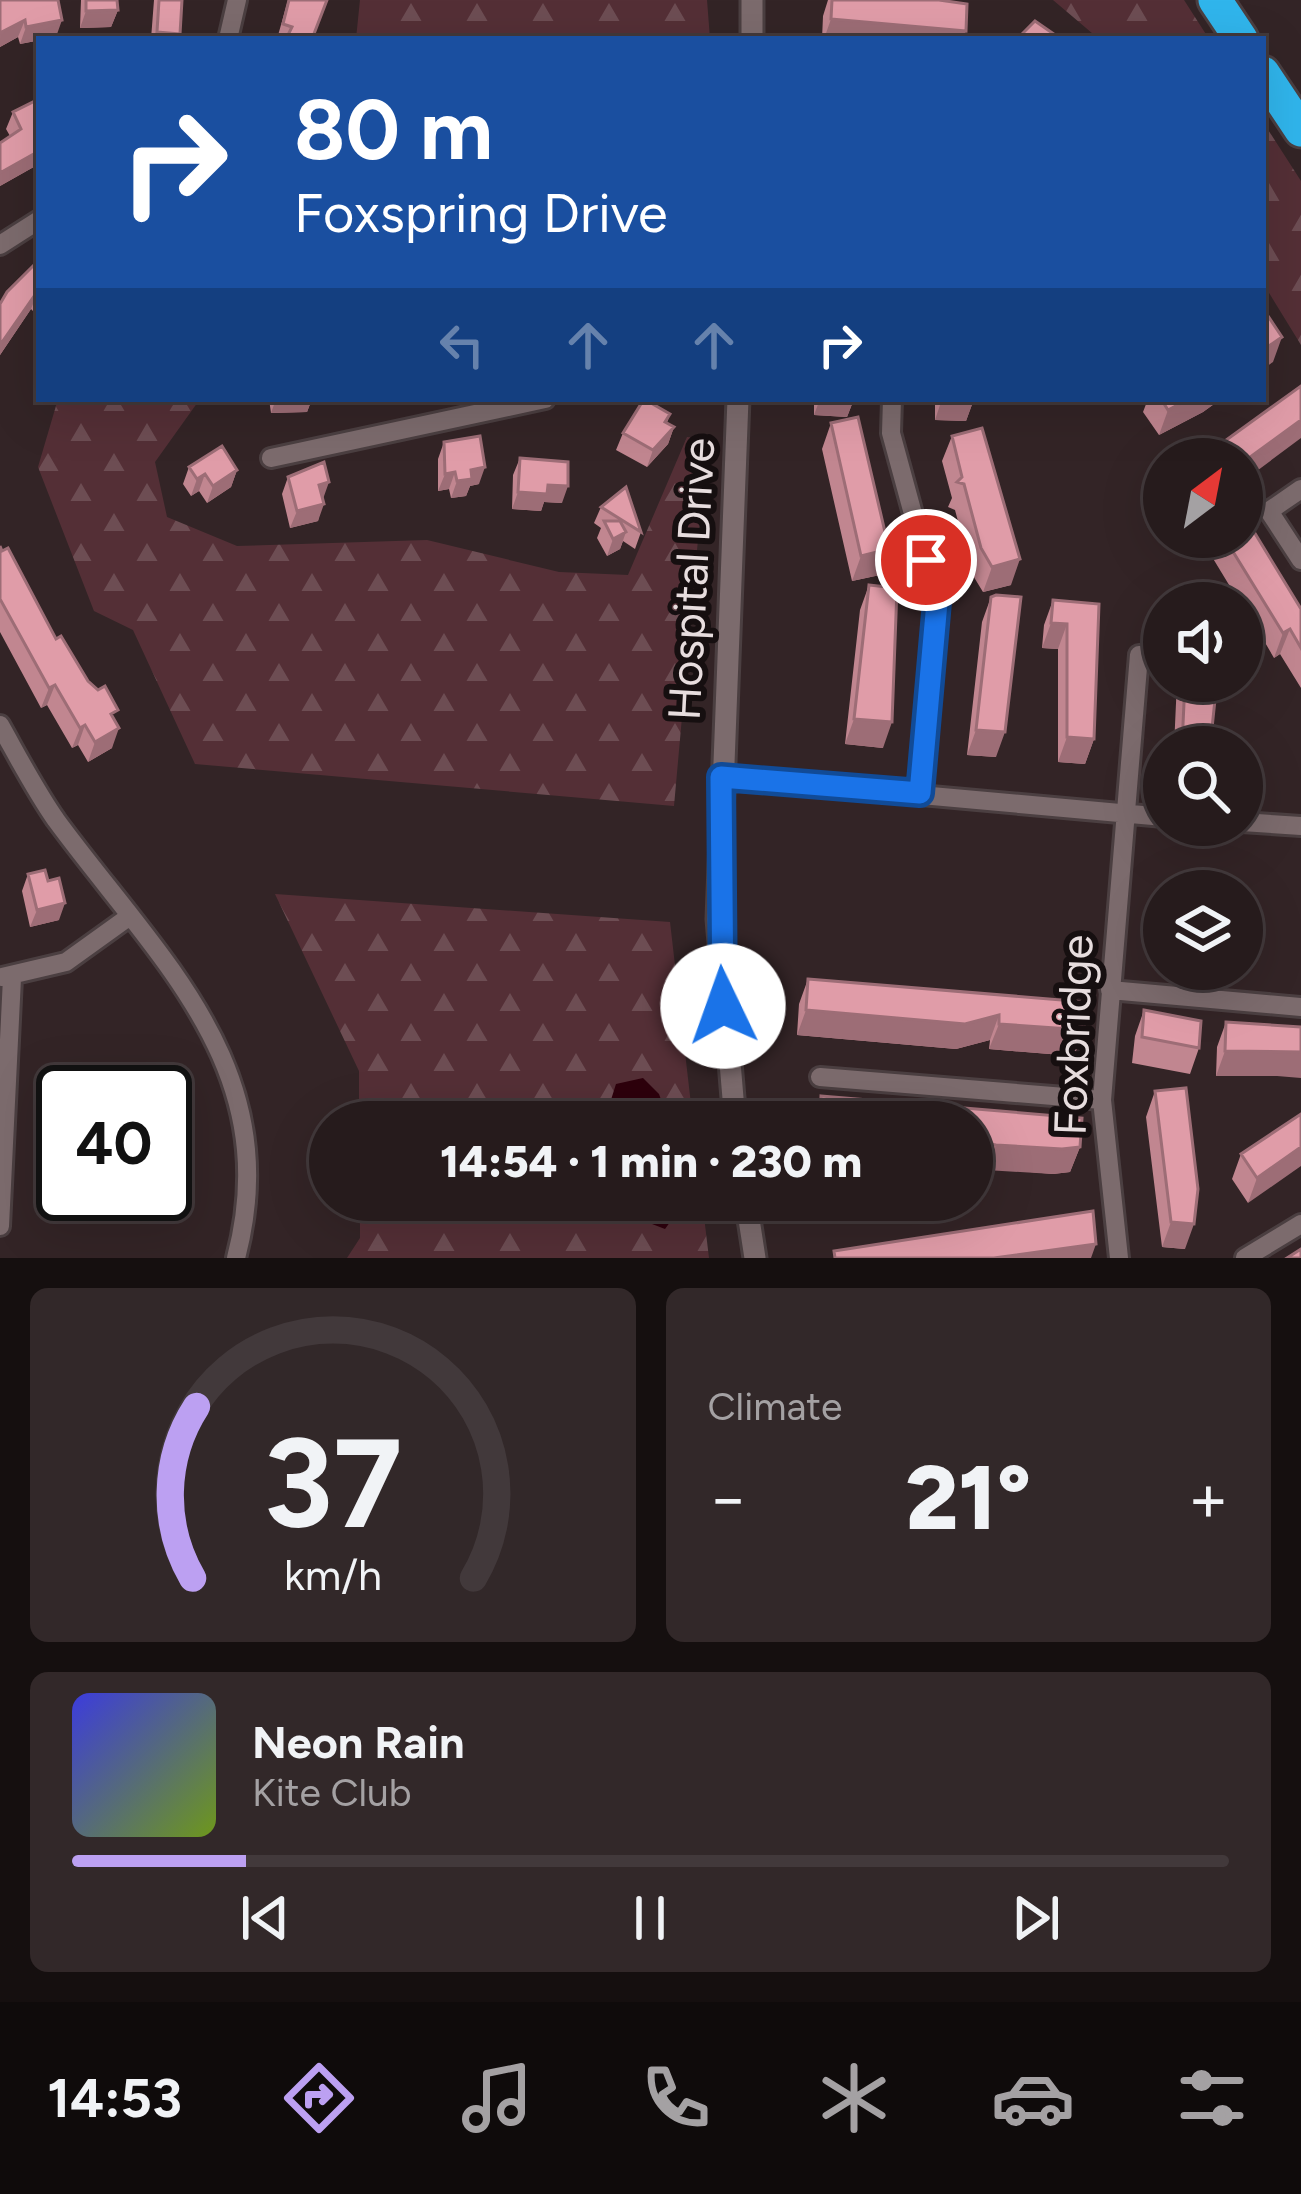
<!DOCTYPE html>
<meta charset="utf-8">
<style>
body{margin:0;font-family:Figtree,sans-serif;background:#322829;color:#f1f3f6;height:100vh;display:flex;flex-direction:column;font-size:45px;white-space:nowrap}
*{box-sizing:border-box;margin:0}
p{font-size:39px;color:#a4a1a3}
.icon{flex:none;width:66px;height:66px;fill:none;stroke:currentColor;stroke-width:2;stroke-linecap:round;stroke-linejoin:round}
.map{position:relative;height:1258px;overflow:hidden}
.side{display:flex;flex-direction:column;gap:30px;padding:30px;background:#150f0f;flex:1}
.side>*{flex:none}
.hud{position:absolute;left:36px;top:36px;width:1230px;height:366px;border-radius:0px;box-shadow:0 12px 48px #0002,0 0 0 3px #42393b;background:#1a4fa0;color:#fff;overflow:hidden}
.needle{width:78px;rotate:32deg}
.buttons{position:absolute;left:1143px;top:438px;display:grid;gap:24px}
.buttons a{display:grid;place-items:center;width:120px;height:120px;border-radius:50%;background:#261b1c;box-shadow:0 12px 48px #0002,0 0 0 3px #42393b;font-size:60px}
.speed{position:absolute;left:36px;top:1065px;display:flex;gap:24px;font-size:60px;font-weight:700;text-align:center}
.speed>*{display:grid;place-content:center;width:156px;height:156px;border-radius:50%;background:#261b1c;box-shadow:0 12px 48px #0002,0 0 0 3px #42393b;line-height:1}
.speed .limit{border:6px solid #111;border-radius:18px;background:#fff;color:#111}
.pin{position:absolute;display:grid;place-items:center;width:102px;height:102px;color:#fff;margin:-51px;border:6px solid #fff;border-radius:50%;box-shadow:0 3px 12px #0007}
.me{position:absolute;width:132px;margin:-66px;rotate:357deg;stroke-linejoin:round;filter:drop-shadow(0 0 9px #0008)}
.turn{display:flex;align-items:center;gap:42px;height:252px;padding:0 60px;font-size:54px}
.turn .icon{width:156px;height:156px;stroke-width:2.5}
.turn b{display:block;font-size:84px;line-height:102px}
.lanes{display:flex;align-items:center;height:114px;padding:0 60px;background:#0003;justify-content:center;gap:60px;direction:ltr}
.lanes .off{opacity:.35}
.big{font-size:90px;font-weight:800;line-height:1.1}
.side .tile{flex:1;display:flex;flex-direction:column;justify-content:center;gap:18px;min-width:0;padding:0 42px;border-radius:18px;background:#322829}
.side .dial{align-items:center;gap:0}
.dial svg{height:312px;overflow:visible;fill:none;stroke:#42393b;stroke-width:7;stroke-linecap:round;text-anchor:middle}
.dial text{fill:#f1f3f6;stroke:none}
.song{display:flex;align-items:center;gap:36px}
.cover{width:144px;height:144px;border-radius:18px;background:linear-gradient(135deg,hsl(240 70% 55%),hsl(80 70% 35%))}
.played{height:12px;border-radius:6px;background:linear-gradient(90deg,#bca0f2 15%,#42393b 15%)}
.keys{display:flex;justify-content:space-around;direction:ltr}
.heat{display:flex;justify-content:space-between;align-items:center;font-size:66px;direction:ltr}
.side .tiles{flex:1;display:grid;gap:30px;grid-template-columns:1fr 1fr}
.tile:last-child{grid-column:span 2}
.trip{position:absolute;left:309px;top:1101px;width:684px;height:120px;border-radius:60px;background:#261b1c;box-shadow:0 12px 48px #0002,0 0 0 3px #42393b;font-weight:800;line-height:120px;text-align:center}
.tab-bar{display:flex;height:192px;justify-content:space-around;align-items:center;background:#0f0b0b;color:#a4a1a3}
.tab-bar .icon{width:84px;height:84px}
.tab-bar .on{color:#bca0f2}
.tab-bar b{font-size:54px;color:#f1f3f6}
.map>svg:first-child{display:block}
</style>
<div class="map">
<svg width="1301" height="1258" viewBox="0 0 1301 1258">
<defs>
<pattern id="forest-firs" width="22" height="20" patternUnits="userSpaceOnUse" patternTransform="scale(3)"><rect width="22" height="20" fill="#542f36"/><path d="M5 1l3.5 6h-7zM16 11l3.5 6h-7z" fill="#6d4d53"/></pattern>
</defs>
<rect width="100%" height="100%" fill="#332426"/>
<path fill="url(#forest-firs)" d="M 360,0 L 707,0 L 710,39 L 356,39 Z
M 1053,0 L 1184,0 L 1209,39 L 1099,39 Z
M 1263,122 L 1301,181 L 1301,345 L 1263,283 Z
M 58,399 L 200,399 L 155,462 L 167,517 L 237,546 L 427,540 L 559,572 L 628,575 L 687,437 L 707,439 L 674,806 L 195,764 L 133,630 L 94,611 L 38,467 Z
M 275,894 L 670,922 L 693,1122 L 359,1122 L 359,1071 Z
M 360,1200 L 702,1200 L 709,1258 L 347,1258 L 360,1238 Z"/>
<path fill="#2d000c" d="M 643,1078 L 659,1094 L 669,1122 L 604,1122 L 616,1084 Z
M 608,1200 L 672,1200 L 673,1218 L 665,1229 L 608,1207 Z"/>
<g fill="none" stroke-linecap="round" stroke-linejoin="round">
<g stroke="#4b3f41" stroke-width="24">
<path id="minor" d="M 228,39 L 237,0
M 0,245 L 39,220
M 892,399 L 891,433 L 937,602 L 921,793
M 271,458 L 545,399
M 1301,489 L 1269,511 L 1301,560
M 0,725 C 18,757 35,790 56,820 C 158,959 286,1068 236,1258
M 721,777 L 1164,817
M 1242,822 L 1301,826
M 2,977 L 66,962 L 130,916
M 1110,990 L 1301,1007
M 820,1077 L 1102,1100
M 0,1226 L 12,978
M 1119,1258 L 1102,1100 L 1139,655
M 1245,1258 L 1301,1224"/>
</g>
<g stroke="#4b3f41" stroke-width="27">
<path id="tertiary" d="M 752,0 L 752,39
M 735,1122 L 718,919 L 738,399
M 746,1200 L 755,1258"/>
</g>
<g stroke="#4b3f41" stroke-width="39">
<path id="motorway" d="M 1215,0 L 1241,39
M 1263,73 L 1301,130"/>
</g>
<use href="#minor" stroke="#7c6b6d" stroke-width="18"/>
<use href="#tertiary" stroke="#7c6b6d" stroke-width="21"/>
<use href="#motorway" stroke="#30b5ec" stroke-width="33"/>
</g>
<path fill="#c18690" d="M 0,0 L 56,37 L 20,44 L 18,37 L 0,47 Z
M 81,0 L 117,0 L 118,10 L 111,27 L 80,28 Z
M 154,0 L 182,0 L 178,39 L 151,39 Z
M 288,0 L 327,0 L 312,39 L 277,39 Z
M 828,0 L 939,0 L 963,39 L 822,39 L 823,16 Z
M 39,99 L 39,164 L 0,186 L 10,136 L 6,129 L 13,112 Z
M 39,260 L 39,313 L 37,315 L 31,309 L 0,355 L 0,304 Z
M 269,399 L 312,399 L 307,412 L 271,413 Z
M 814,399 L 854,399 L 847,417 L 814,415 Z
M 935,399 L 974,399 L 966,421 L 935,420 Z
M 1148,399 L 1221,399 L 1203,412 L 1159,435 L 1143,412 Z
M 670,414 L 667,423 L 674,427 L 668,444 L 647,467 L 616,450 L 623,433 Z
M 831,423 L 889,549 L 880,575 L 852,581 L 822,449 Z
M 952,436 L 1011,585 L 983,592 L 972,574 L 955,510 L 948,507 L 952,498 L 942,461 Z
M 444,442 L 479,484 L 470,486 L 466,496 L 451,498 L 449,489 L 438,491 L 438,459 Z
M 520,458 L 562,503 L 544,502 L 541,511 L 512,509 L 513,475 Z
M 189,467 L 237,470 L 231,487 L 207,503 L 199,491 L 191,496 L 183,484 Z
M 288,477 L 323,499 L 318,521 L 290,528 L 282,494 Z
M 601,507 L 641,532 L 635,549 L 623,541 L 620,549 L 607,556 L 597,538 L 601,528 L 594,523 Z
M 1204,537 L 1242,537 L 1301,609 L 1301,688 L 1280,654 L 1274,658 L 1242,603 L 1240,603 L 1203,542 Z
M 0,546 L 56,639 L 114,720 L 112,748 L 88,762 L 78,745 L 72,748 L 47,705 L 41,708 L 0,632 Z
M 869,585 L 883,748 L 845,744 L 860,610 Z
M 991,597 L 996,757 L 967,755 L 982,622 Z
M 1053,600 L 1099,604 L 1094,739 L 1085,764 L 1058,762 L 1058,649 L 1042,648 L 1044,625 Z
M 1177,681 L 1217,681 L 1210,747 L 1174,747 Z
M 28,874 L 59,920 L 30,927 L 22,891 Z
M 808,979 L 1084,1030 L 1074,1056 L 989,1049 L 990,1040 L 956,1049 L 797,1035 L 799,1004 Z
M 1144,1010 L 1199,1048 L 1190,1074 L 1132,1063 L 1135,1036 Z
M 1226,1022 L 1277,1076 L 1216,1076 L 1217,1047 Z
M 1155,1091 L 1185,1249 L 1162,1247 L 1146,1117 Z
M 821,1096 L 1082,1118 L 1080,1147 L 1070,1172 L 1053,1174 L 972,1167 L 972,1122 L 811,1122 Z
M 1301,1114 L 1248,1203 L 1232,1179 L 1241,1154 Z"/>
<path fill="#9d6d76" d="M 118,10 L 111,27 L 80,28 L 86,11 Z
M 831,19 L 966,31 L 963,39 L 824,39 Z
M 25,20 L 18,37 L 0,47 L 0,33 Z
M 62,20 L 56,37 L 20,44 L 26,27 Z
M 157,32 L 180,34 L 178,39 L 154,39 Z
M 39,151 L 39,164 L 0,186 L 0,173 Z
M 39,289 L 31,309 L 0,355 L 0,345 Z
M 1282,337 L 1273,362 L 1263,369 L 1263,350 Z
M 276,399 L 312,399 L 307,412 L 271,413 Z
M 820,399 L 854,399 L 847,417 L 814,415 Z
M 942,399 L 974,399 L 966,421 L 935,420 Z
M 1189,399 L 1221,399 L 1203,412 L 1159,435 L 1168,410 Z
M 1301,420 L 1301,438 L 1242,482 L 1242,463 Z
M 674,427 L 668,444 L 647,467 L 653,450 Z
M 485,467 L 479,484 L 470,486 L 466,496 L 451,498 L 457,481 L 471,470 Z
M 237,470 L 231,487 L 207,503 L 213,486 Z
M 455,472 L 449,489 L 438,491 L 445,474 Z
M 205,474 L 199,491 L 191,496 L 197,479 Z
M 329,482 L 323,499 L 319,485 Z
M 548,485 L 568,486 L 562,503 L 544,502 L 541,511 L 512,509 L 518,492 Z
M 324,504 L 318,521 L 290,528 L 297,511 Z
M 626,532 L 620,549 L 607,556 L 613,539 Z
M 889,549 L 880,575 L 852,581 L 861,556 Z
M 1020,559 L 1011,585 L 983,592 L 992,567 Z
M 1051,623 L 1067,624 L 1058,649 L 1042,648 Z
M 1290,629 L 1280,654 L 1274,658 L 1283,633 Z
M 55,685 L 47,705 L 41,708 L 49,688 Z
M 854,719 L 892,722 L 883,748 L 845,744 Z
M 85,725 L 78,745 L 72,748 L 80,728 Z
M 119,728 L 112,748 L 88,762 L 95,742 Z
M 976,730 L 1005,732 L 996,757 L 967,755 Z
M 1067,737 L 1094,739 L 1085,764 L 1058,762 Z
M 65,903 L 59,920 L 30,927 L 37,910 Z
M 806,1010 L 999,1015 L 990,1040 L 956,1049 L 797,1035 Z
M 999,1024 L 1084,1030 L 1074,1056 L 989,1049 Z
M 1225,1051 L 1301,1052 L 1301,1078 L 1277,1076 L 1216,1076 Z
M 996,1145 L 1080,1147 L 1070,1172 L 1053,1174 L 986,1170 Z
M 1301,1147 L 1301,1166 L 1248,1203 L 1257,1178 Z
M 1171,1222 L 1194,1224 L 1185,1249 L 1162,1247 Z
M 1096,1244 L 1091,1258 L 994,1258 Z"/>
<path fill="#e09ca8" stroke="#9d6d76" stroke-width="3" d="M 0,0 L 58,0 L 62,20 L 26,27 L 25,20 L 0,33 Z
M 86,0 L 117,0 L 118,10 L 86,11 Z
M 159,0 L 182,0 L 180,34 L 157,32 Z
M 289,0 L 327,0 L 312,39 L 286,39 L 292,27 L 283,24 Z
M 832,0 L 939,0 L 967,4 L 966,31 L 831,19 Z
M 1035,21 L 1061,39 L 1017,39 Z
M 39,99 L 39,151 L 0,173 L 0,143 L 21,129 L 13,112 Z
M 39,260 L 39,289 L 0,345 L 0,304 L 7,292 Z
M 1266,313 L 1282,337 L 1263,350 L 1263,316 Z
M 1301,386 L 1301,420 L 1242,463 L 1242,459 L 1200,459 Z
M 644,399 L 670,414 L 665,422 L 674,427 L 653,450 L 623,433 Z
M 1161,399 L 1189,399 L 1168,410 Z
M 858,417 L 889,549 L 861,556 L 831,423 Z
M 982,428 L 1020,559 L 992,567 L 981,548 L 964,484 L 957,482 L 962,477 L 952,436 Z
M 480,436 L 485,467 L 471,470 L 472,479 L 457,481 L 455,472 L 445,474 L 444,442 Z
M 222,446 L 237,470 L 213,486 L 205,474 L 197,479 L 189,467 Z
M 520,458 L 568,462 L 568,486 L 548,485 L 547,494 L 518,492 Z
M 324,462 L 329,482 L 319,485 L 324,504 L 297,511 L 288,477 Z
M 626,487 L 641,532 L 601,507 Z
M 1242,512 L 1301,609 L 1301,648 L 1290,629 L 1283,633 L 1224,537 L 1242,537 Z
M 604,521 L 620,521 L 626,532 L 613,539 Z
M 0,546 L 2,551 L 8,548 L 56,639 L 61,636 L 88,681 L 98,690 L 105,686 L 118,710 L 111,714 L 119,728 L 95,742 L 85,725 L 80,728 L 55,685 L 49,688 L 0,599 Z
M 869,585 L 897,588 L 892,722 L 854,719 Z
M 996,595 L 1021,597 L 1005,732 L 976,730 L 991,597 Z
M 1053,600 L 1099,604 L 1094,739 L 1067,737 L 1067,624 L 1051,623 Z
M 1185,681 L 1217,681 L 1210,747 L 1182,746 Z
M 45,870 L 48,881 L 59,878 L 65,903 L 37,910 L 28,874 Z
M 808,979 L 1086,1002 L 1084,1030 L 999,1024 L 999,1015 L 965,1024 L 806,1010 Z
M 1144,1010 L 1201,1021 L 1199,1048 L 1142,1037 Z
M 1226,1022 L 1301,1027 L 1301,1052 L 1225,1051 Z
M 1186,1088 L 1198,1189 L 1194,1224 L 1171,1222 L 1155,1091 Z
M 821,1096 L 1082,1118 L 1080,1147 L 1062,1149 L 996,1145 L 972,1141 L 972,1122 L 820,1122 Z
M 1301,1114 L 1301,1147 L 1257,1178 L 1241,1154 Z
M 1093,1211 L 1096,1244 L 994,1258 L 835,1258 L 834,1251 Z
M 1301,1249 L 1301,1258 L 1287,1258 Z"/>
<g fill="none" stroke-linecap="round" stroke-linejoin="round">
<g stroke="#114b97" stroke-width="30">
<path id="route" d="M 723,1006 L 721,777 L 920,793 L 937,602 L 926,560"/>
</g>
<use href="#route" stroke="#1a73e8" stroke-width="21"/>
</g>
<g text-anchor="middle" stroke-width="12" stroke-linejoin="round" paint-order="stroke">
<g font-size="45" fill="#e7ddde" stroke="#160f10">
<text transform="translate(691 579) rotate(-87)" y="16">Hospital Drive</text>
<text transform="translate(1073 1035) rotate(-88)" y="16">Foxbridge</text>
</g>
</g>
</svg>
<div class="buttons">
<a><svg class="needle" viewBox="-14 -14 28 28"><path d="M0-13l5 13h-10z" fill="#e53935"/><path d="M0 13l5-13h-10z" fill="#a4a1a3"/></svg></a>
<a><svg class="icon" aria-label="sound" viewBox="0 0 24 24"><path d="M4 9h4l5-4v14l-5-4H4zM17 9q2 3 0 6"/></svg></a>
<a><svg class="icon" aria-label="search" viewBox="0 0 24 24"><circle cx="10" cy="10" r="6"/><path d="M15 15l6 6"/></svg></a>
<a><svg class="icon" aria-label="layers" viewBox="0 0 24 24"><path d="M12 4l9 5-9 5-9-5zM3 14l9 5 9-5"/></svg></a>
</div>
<div class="speed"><div class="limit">40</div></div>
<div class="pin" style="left:926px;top:560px;background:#d93025"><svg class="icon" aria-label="arrive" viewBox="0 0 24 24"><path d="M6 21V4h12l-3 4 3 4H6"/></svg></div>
<svg class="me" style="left:723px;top:1006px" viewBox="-20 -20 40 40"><circle r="19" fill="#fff"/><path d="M0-13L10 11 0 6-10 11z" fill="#1a73e8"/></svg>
<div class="trip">14:54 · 1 min · 230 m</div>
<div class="hud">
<div class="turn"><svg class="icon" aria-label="right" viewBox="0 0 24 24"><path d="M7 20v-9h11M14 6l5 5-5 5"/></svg><div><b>80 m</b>Foxspring Drive</div></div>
<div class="lanes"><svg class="icon off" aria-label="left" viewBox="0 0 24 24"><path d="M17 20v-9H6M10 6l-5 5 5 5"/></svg><svg class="icon off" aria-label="ahead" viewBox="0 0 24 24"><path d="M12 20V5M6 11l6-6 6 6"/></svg><svg class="icon off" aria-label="ahead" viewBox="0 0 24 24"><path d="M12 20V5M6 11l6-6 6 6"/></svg><svg class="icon" aria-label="right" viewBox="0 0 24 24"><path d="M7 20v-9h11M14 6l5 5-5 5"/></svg></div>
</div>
</div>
<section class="side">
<div class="tiles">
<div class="tile dial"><svg viewBox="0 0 100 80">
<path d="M14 69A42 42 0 1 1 86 69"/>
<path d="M14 69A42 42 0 0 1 15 25" stroke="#bca0f2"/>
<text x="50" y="56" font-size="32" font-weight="700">37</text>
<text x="50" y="72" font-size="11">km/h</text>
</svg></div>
<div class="tile"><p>Climate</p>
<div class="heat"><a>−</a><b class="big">21°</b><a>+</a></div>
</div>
<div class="tile">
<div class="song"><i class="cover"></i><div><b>Neon Rain</b><p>Kite Club</p></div></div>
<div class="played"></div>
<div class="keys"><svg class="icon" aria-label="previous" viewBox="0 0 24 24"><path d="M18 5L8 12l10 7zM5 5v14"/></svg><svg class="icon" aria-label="pause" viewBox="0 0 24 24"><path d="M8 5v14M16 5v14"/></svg><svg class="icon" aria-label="next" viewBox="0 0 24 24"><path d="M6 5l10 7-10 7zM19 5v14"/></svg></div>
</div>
</div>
</section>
<nav class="tab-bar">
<b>14:53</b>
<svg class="icon on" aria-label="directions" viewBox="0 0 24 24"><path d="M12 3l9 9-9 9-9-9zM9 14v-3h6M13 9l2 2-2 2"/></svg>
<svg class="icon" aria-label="music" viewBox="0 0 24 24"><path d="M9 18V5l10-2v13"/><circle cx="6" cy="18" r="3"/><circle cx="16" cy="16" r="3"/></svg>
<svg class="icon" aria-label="phone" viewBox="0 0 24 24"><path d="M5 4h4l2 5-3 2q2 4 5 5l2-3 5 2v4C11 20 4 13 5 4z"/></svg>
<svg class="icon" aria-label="climate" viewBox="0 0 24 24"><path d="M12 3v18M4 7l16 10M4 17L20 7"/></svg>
<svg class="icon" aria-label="car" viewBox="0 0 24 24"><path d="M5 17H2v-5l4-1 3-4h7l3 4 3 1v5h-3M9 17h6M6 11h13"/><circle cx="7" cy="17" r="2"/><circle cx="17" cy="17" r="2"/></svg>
<svg class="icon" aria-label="filters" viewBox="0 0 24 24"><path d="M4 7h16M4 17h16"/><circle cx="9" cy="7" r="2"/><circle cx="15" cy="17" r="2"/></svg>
</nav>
